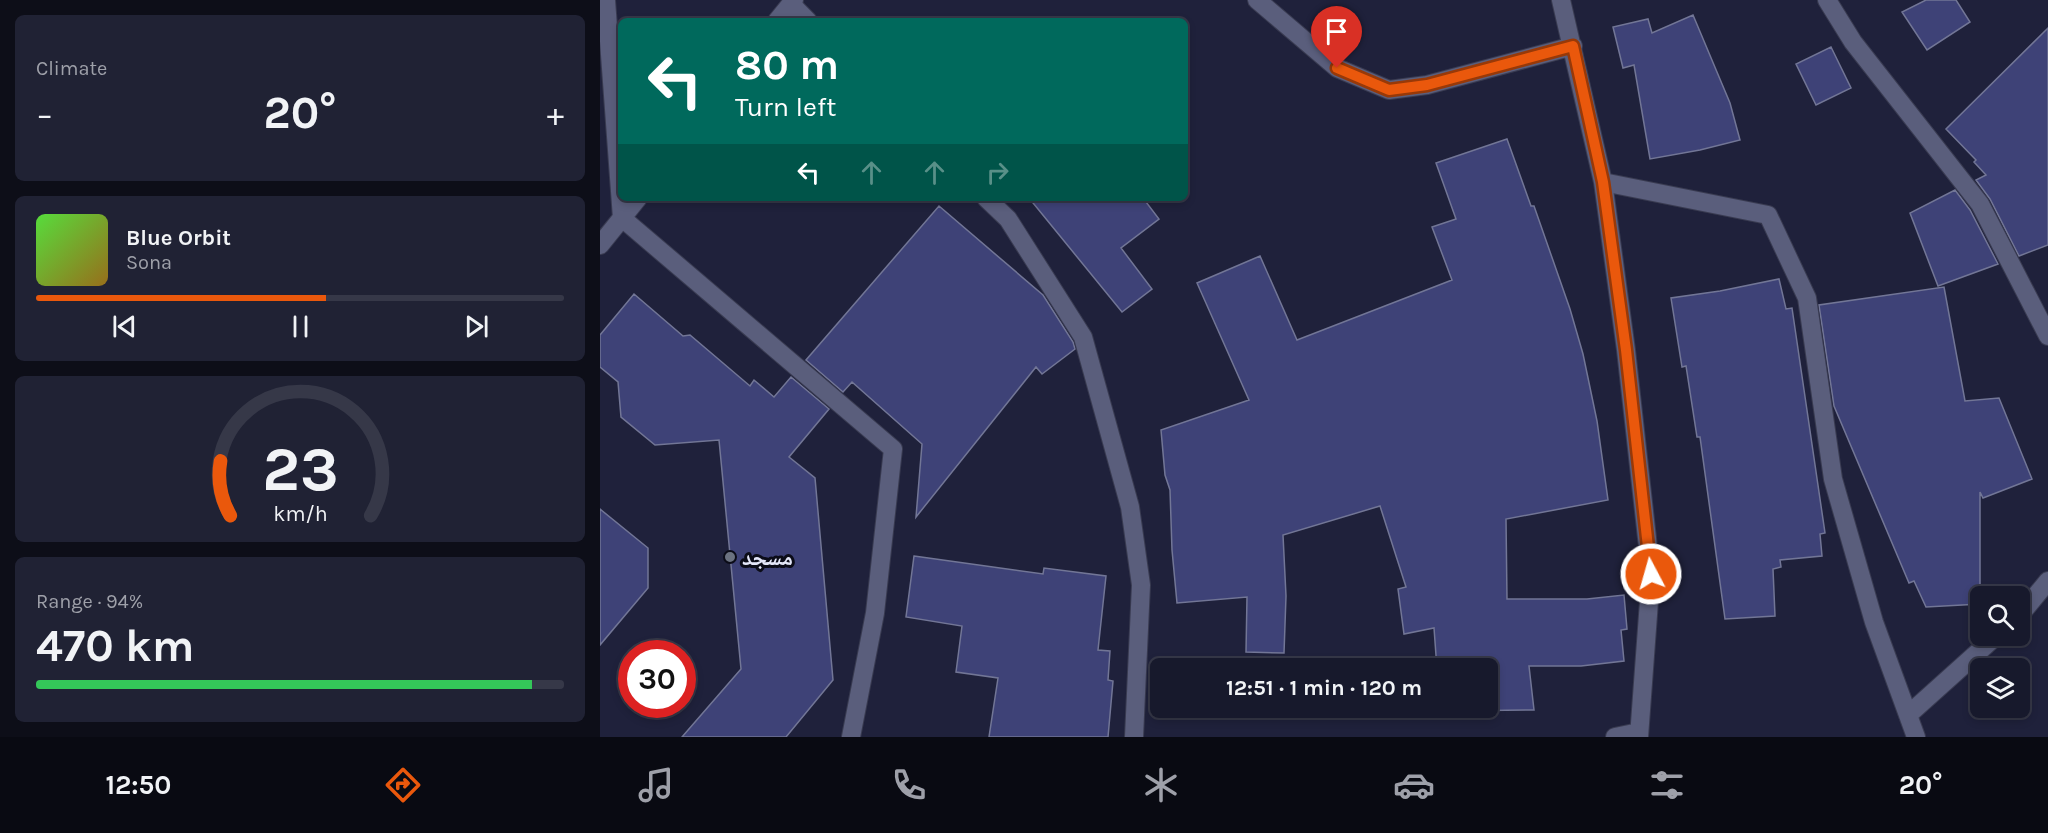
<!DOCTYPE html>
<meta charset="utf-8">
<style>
body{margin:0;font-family:Karla,"Noto Naskh Arabic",sans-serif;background:#202234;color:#f1f3f6;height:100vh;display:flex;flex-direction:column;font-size:22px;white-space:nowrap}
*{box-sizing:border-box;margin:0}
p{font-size:20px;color:#9ea0a9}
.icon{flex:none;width:33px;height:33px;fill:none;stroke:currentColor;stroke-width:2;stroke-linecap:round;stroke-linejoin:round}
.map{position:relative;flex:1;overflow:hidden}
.panel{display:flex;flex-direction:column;gap:15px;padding:15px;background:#0d0e18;width:600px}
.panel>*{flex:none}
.guide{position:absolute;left:18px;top:18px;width:570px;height:183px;border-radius:9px;box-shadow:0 3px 9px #0003,0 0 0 2px #363848;background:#00695c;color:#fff;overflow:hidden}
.fabs{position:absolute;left:1370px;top:586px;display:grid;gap:12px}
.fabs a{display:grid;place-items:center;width:60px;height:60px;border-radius:9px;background:#17192c;box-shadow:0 3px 9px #0003,0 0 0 2px #363848;font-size:30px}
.speed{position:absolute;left:18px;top:640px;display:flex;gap:12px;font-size:30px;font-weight:700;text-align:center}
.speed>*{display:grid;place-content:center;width:78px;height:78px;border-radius:50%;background:#17192c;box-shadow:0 3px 9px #0003,0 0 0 2px #363848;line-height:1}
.speed .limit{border:9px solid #d22;background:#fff;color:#111}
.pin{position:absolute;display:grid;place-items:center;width:51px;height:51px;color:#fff;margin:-62px -26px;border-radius:50% 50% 50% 0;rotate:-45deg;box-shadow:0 0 6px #0007}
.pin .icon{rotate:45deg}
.me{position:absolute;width:66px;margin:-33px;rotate:354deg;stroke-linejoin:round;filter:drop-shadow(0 0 4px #0008)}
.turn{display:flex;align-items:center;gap:21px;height:126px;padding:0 18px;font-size:27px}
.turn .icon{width:78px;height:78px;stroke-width:2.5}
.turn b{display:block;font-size:42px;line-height:51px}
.lanes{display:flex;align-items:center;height:57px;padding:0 18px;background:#0003;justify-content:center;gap:30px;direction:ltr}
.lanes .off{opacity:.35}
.big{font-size:45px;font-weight:700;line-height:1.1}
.panel .tile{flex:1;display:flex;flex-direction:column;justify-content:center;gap:9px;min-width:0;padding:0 21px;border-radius:9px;background:#202234}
.panel .dial{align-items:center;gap:0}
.dial svg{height:156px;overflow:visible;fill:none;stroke:#363848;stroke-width:7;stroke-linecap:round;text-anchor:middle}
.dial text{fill:#f1f3f6;stroke:none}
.song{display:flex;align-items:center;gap:18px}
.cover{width:72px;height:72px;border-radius:9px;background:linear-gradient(135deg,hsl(110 70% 55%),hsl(40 70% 35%))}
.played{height:6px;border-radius:3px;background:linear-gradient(90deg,#ea580c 55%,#363848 55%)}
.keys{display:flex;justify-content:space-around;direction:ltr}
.heat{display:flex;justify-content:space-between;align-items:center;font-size:33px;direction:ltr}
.charge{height:9px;border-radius:4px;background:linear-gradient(90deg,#34c759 94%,#363848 0)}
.trip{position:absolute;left:550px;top:658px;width:348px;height:60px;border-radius:9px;background:#17192c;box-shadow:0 3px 9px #0003,0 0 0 2px #363848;font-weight:700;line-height:60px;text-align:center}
.dock{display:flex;height:96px;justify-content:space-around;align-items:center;background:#090a12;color:#9ea0a9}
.dock .icon{width:42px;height:42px}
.dock .current{color:#ea580c}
.dock b{font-size:27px;color:#f1f3f6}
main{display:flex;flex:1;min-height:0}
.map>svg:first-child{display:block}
</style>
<main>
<section class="panel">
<div class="tile"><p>Climate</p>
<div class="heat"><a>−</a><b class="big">20°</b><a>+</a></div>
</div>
<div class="tile">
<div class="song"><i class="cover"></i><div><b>Blue Orbit</b><p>Sona</p></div></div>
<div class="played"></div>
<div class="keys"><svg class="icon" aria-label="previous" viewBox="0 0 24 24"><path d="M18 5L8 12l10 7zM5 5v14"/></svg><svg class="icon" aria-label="pause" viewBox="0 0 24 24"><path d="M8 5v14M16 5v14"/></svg><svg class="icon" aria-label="next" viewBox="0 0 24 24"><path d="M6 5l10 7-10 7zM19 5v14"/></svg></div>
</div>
<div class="tile dial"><svg viewBox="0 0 100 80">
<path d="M14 69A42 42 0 1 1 86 69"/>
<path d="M14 69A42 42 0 0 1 9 41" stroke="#ea580c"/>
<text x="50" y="56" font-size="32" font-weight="700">23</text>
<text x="50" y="72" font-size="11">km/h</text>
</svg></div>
<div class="tile"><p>Range · 94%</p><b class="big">470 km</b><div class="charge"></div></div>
</section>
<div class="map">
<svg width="1448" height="737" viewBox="0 0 1448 737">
<rect width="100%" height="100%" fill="#1f213b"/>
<path fill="#3e4277" stroke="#727696" stroke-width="1.5" d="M 1326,0 L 1356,0 L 1370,22 L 1327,50 L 1302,12 Z
M 1093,15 L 1130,103 L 1140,140 L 1100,150 L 1050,159 L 1034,65 L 1023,68 L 1013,27 L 1048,19 L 1052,33 Z
M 1448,28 L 1448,245 L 1419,256 L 1390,199 L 1376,180 L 1386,175 L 1374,162 L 1376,160 L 1346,129 Z
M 1231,47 L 1251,88 L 1216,105 L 1196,64 Z
M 907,139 L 931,206 L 934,206 L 970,309 L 983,354 L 997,421 L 1008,500 L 906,519 L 907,599 L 987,599 L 1024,595 L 1027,629 L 1021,630 L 1024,661 L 981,666 L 929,666 L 934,710 L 847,711 L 846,708 L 888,708 L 888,669 L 837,669 L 834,628 L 804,634 L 798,589 L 806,587 L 780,506 L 683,535 L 686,596 L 684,653 L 646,652 L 647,597 L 577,603 L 572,550 L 570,490 L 565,475 L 561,430 L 649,400 L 597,283 L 660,256 L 697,340 L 852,280 L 832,227 L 856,219 L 836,163 Z
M 1355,190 L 1370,210 L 1398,264 L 1338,286 L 1310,213 Z
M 429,198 L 543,198 L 559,219 L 521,248 L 552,289 L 522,312 Z
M 339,206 L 443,295 L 473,342 L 475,349 L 442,374 L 436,367 L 316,517 L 322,444 L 252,382 L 243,392 L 206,360 Z
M 1179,279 L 1186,309 L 1192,308 L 1225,533 L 1220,534 L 1222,556 L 1180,560 L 1181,567 L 1173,569 L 1175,616 L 1125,619 L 1100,437 L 1097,437 L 1086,366 L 1082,367 L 1071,298 L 1120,291 Z
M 1344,287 L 1365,401 L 1399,398 L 1432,479 L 1383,498 L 1380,492 L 1380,604 L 1326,607 L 1314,581 L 1309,583 L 1234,406 L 1219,305 Z
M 34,294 L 83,336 L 90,335 L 150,386 L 154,380 L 174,397 L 191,377 L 229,409 L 189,457 L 215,478 L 233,680 L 186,737 L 82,737 L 141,669 L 119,440 L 55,445 L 21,417 L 18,382 L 0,367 L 0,335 Z
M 0,509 L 48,548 L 48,588 L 0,645 Z
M 314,556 L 443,574 L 444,568 L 506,576 L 498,650 L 510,651 L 508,680 L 513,681 L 508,737 L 389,737 L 398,678 L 356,672 L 362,626 L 306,617 Z"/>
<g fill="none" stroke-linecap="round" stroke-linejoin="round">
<g stroke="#393b51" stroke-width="20">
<path id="street" d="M 6,0 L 22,218 L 293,449 L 275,613 L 251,737
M 657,0 L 737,68 L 789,90 L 827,85 L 973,46
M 961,0 L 1003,182 L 1026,350 L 1051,574 L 1039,737
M 1227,0 L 1253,42 L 1380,204 L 1448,336
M 191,4 L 208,21
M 177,21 L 194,0
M 1003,182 L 1168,215 L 1207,298 L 1233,479 L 1274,622 L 1316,737
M 386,198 L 408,219 L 483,337 L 530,507 L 541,585 L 534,737
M 0,245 L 38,198
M 1419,616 L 1448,581
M 1308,715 L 1396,636
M 1015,737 L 1039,732"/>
</g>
<use href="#street" stroke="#5a5e7c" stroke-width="18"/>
</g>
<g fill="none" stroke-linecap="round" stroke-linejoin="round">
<g stroke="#983908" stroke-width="15">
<path id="route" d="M 737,68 L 789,90 L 827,85 L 973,46 L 1003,182 L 1026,350 L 1051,574"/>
</g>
<use href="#route" stroke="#ea580c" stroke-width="10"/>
</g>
<circle fill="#6b7280" stroke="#0b0c18" stroke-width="2" cx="130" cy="557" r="6"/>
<g text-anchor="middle" stroke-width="6" stroke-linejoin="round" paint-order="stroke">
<g font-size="22" font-weight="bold" fill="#e4e7f9" stroke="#0b0c18" text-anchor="start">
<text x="142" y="565">مسجد</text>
</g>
</g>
</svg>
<div class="fabs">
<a><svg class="icon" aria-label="search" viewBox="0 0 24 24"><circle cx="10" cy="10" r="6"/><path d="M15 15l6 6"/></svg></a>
<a><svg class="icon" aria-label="layers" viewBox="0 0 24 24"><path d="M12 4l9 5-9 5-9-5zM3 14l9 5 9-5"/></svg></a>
</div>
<div class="speed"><div class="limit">30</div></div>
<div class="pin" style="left:737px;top:68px;background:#d93025"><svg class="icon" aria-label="arrive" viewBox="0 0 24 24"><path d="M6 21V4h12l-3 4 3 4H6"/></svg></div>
<svg class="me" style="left:1051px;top:574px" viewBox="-20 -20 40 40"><circle r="17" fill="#ea580c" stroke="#fff" stroke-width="3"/><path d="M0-11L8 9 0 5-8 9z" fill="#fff"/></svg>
<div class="trip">12:51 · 1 min · 120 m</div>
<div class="guide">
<div class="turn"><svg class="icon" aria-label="left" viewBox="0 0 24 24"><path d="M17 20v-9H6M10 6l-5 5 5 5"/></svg><div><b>80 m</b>Turn left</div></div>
<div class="lanes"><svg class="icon" aria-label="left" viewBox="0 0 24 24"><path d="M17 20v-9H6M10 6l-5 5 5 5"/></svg><svg class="icon off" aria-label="ahead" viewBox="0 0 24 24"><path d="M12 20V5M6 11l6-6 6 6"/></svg><svg class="icon off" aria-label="ahead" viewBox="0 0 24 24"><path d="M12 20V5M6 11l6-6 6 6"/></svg><svg class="icon off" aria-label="right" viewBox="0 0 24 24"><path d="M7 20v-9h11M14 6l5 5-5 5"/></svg></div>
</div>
</div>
</main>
<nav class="dock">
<b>12:50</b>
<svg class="icon current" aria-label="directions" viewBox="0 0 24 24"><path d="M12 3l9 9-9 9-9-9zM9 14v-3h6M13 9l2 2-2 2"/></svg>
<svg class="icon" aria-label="music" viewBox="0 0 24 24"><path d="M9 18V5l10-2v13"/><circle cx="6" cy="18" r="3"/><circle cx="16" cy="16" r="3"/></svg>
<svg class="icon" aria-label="phone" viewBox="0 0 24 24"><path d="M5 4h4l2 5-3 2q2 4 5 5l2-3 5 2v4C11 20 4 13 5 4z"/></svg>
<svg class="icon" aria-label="climate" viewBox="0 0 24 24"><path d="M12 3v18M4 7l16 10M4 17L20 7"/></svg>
<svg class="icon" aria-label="car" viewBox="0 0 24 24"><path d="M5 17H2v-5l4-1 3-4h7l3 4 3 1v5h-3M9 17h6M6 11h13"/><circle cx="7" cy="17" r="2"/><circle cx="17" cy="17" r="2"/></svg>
<svg class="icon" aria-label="filters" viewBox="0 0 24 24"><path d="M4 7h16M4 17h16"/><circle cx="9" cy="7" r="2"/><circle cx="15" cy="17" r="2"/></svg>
<b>20°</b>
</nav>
